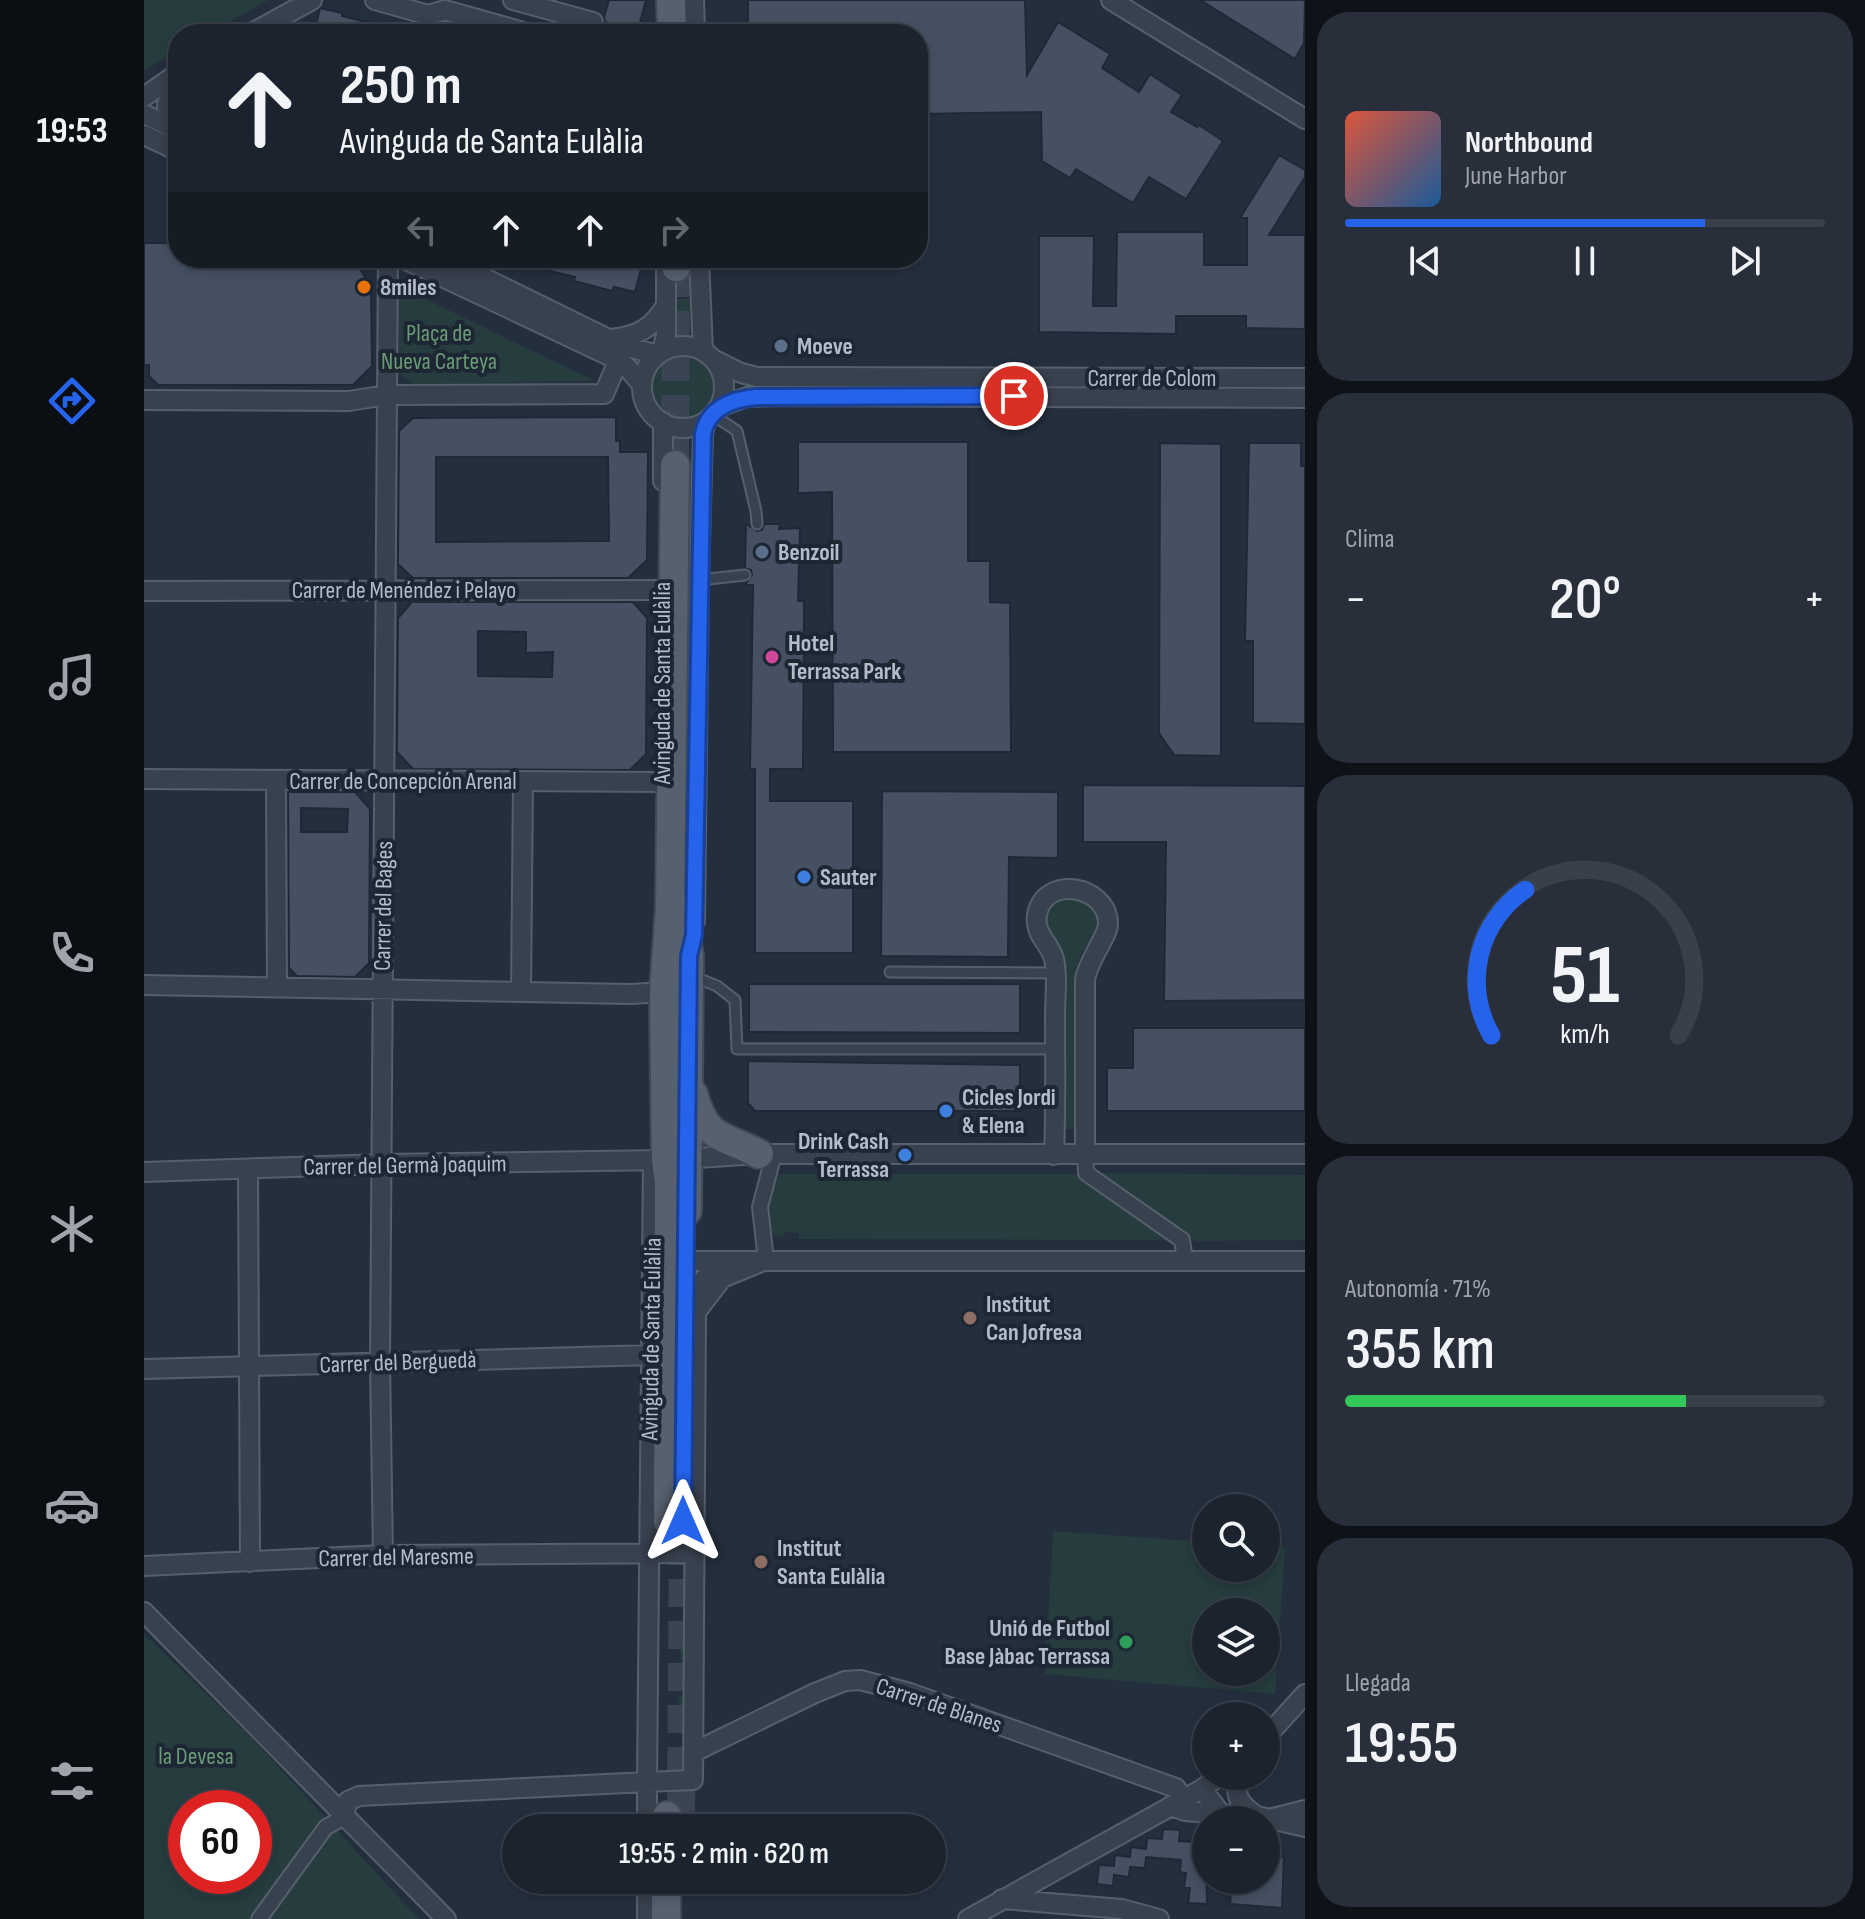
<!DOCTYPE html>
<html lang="es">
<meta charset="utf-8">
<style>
body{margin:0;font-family:"Sofia Sans Condensed",sans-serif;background:#282f3a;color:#f1f3f6;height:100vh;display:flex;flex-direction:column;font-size:30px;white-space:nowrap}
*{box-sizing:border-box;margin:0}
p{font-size:26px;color:#a0a4aa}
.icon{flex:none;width:44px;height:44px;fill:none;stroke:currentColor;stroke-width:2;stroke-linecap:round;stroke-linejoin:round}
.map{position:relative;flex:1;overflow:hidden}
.side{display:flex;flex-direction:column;gap:12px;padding:12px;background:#0f1319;width:560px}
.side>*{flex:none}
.top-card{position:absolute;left:24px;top:24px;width:760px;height:244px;border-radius:32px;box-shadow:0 4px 12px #0003,0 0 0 2px #39404a;background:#1b232e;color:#f1f3f6;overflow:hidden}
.fabs{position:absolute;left:1048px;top:1494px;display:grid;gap:16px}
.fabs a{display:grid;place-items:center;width:88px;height:88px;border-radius:50%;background:#1b232e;box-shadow:0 4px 12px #0003,0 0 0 2px #39404a;font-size:40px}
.speed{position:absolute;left:24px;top:1790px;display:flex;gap:16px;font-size:40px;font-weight:700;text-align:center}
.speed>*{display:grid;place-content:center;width:104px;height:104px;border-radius:50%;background:#1b232e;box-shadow:0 4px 12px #0003,0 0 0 2px #39404a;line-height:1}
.speed .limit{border:12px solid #d22;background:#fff;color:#111}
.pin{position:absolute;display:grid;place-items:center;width:68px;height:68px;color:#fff;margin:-34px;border:4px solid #fff;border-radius:50%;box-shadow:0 2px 8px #0007}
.me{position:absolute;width:88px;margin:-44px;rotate:0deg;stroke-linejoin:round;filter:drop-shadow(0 0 6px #0008)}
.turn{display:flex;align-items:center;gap:28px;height:168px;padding:0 40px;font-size:36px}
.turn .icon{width:104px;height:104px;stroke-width:2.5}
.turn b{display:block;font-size:56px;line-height:68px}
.lanes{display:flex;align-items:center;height:76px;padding:0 40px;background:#0003;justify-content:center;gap:40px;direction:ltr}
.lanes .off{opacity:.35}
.big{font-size:60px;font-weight:600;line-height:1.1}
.side .widget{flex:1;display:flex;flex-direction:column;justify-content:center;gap:12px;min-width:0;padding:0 28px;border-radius:32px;background:#282f3a}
.side .dial{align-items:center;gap:0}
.dial svg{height:208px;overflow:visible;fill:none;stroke:#39404a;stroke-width:7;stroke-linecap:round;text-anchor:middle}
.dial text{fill:#f1f3f6;stroke:none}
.song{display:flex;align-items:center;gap:24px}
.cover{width:96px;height:96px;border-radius:12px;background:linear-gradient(135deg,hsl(10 70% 55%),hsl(210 70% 35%))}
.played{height:8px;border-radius:4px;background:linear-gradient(90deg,#2563eb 75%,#39404a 75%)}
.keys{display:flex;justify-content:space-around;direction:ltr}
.heat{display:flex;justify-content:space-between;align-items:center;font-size:44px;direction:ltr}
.charge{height:12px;border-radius:6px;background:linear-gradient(90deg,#34c759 71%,#39404a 0)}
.trip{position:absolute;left:358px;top:1814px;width:444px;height:80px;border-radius:40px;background:#1b232e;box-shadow:0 4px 12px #0003,0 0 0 2px #39404a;font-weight:600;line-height:80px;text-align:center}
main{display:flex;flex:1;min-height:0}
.tabs{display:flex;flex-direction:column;width:144px;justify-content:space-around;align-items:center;background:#0b0e12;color:#a0a4aa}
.tabs .icon{width:56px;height:56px}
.tabs .selected{color:#2563eb}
.tabs b{font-size:36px;color:#f1f3f6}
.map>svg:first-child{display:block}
</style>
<main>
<nav class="tabs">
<b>19:53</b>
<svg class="icon selected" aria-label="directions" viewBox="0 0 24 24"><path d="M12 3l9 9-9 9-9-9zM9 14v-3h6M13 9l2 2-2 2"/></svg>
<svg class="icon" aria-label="music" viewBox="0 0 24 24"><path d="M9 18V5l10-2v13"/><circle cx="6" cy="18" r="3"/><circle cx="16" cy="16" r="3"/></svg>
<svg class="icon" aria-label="phone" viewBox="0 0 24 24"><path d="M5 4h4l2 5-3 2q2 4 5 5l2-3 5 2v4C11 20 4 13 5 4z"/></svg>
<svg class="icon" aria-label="climate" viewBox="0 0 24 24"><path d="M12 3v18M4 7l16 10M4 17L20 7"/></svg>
<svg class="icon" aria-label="car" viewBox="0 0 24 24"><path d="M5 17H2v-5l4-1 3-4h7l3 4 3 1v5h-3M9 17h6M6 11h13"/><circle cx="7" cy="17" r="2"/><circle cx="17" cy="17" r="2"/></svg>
<svg class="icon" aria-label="filters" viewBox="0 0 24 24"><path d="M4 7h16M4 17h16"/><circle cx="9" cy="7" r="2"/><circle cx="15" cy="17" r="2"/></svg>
</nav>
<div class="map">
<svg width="1161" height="1919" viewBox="0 0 1161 1919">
<rect width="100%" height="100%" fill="#242f3e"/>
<path fill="#263c3f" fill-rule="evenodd" d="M 0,0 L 124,0 L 64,34 L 34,34 L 34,51 L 0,70 Z
M 265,291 L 451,381 L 269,384 L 255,373 L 255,297 Z
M 526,299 L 551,299 L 551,328 L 548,333 L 539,337 L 529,332 Z
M509 387a30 30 0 1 1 60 0a30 30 0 1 1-60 0Z
M 933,896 C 976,923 943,932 934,962 L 932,1129 L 920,1129 L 905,938 C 898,909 902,900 933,896 Z
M 956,1173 L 1161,1175 L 1161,1240 L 1051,1241 Z
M 635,1174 L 934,1174 L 1030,1240 L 655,1239 L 655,1233 L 640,1232 L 639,1238 L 628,1234 C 620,1210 624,1196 635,1174 Z
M 909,1531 L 1062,1542 L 1062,1568 L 1122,1568 L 1122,1546 L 1141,1547 L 1131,1694 L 901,1674 ZM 1062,1612 L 1122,1612 L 1122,1672 L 1062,1672 Z
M 0,1634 L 106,1736 L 275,1919 L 0,1919 ZM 42,1808 L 110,1808 L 110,1876 L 42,1876 Z
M 534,1642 L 547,1643 L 542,1747 L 533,1693 L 536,1696 L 543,1695 Z"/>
<path fill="#455162" stroke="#1f2835" stroke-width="2" fill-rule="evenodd" d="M 465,0 L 502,0 L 493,34 L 466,34 L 469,24 L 461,22 L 460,17 Z
M 604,0 L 881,0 L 883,75 L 914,22 L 966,54 L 958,68 L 995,92 L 1006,74 L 1038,95 L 1027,112 L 1053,127 L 1055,125 L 1079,141 L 1042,199 L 1005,177 L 989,203 L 932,169 L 926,178 L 898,161 L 897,112 L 774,114 L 774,34 L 604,34 Z
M 1056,0 L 1161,0 L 1160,43 L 1151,59 Z
M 176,8 L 198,13 L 198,16 L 250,29 L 249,34 L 170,34 Z
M 301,22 L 342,34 L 292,34 L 295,24 Z
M 1135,155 L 1161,170 L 1161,177 L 1125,235 L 1161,235 L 1161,329 L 1102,328 L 1102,316 L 1032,316 L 1032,334 L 895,332 L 895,236 L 950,236 L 949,306 L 972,306 L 973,232 L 1060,232 L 1060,265 L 1103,265 L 1103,218 L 1096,218 Z
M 0,243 L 34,243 L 34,258 L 197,258 L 215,267 L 227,287 L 228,366 L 209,385 L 14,385 L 5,376 L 5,365 L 0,365 Z
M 398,258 L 500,258 L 491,292 L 470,287 L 468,291 L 430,281 L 431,277 L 394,268 Z
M 472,417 L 472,441 L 476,441 L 476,452 L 504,452 L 503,560 L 484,578 L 269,578 L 254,564 L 255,431 L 269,418 ZM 292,457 L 464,457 L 465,541 L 292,542 Z
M 654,442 L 824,442 L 824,561 L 846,561 L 846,602 L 866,603 L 867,752 L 689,752 L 688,492 L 654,493 Z
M 1016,443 L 1077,444 L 1077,756 L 1030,755 L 1015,733 Z
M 1105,443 L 1157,443 L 1157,466 L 1161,466 L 1161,724 L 1109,723 L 1109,641 L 1101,641 Z
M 602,524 L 613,531 L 618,530 L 620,524 L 636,524 L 635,529 L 656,528 L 654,601 L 660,601 L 659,769 L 626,769 L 626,801 L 709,801 L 709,953 L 611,953 L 611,769 L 606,769 L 609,585 L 601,585 L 608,575 L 607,570 L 601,568 Z
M 268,602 L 489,602 L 503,618 L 502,754 L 486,770 L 269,769 L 253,752 L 254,618 ZM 334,631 L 382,632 L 382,653 L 409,652 L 408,677 L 334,676 Z
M 939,785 L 1161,786 L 1161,1000 L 1020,1001 L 1022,842 L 939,842 Z
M 738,791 L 914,792 L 914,858 L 865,857 L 864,957 L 737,956 Z
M 144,792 L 211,792 L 226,809 L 225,963 L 211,977 L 153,976 L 145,968 ZM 157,808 L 204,809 L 203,832 L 157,832 Z
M 605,984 L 876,984 L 876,1033 L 605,1032 Z
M 989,1028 L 1161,1028 L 1161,1111 L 963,1111 L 963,1068 L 989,1068 Z
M 604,1061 L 876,1065 L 876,1111 L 611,1111 L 604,1103 Z
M 1019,1829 L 1036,1830 L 1035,1841 L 1053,1842 L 1051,1858 L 1062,1858 L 1063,1904 L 1044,1903 L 1046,1888 L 1040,1888 L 1042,1873 L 1036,1872 L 1037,1860 L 1002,1857 L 1001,1868 L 986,1867 L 985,1877 L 970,1875 L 969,1886 L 953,1884 L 955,1865 L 970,1866 L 971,1855 L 986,1857 L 987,1847 L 1002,1849 L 1003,1838 L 1018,1839 Z
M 1122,1856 L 1140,1857 L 1138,1908 L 1086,1904 L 1088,1883 L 1108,1885 L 1108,1880 L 1122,1880 Z"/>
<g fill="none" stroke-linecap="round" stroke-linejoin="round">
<path stroke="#3a4453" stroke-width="28" stroke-dasharray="28 14" stroke-linecap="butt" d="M 531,465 L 532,267
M 537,1817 L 539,1521"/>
<g stroke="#565f6c" stroke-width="13">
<path id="service" d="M 569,415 L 593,431 L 612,511 L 613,524
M 555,580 L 601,575
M 746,972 L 911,973
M 558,980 L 573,986 L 591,1000 L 593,1049 L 911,1049"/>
</g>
<g stroke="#565f6c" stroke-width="18">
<path id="pedestrian" d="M 941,1155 L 942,1173 L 1038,1240 L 1041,1260
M 622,1260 L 616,1207 L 630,1154
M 115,1919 L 182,1827 L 203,1816"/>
</g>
<g stroke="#565f6c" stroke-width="22">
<path id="minor" d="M 231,0 L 284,15 L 301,10 L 376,31
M 369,0 L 449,22
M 550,0 L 551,34
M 967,0 L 1161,119
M 106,34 L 168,0
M 0,97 L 34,73
M 0,114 L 31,129
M 24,126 L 23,104 L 34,80
M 0,135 L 34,151
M 258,258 L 470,358 L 482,366 L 498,385
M 300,258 L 477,345 L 514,355
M 555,258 L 559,350
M 467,339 C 494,336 509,328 522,305
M498 387a41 41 0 1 1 82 0a41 41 0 1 1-82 0Z
M 518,351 L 522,335 L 522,258
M 571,360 L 597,373 L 613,377 L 1161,378
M 0,400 L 205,401 L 243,395 L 460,394 L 474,361
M 575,407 L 603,397 L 639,396 L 1161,398
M 519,422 L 519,481
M 0,591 L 519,590
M 0,779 L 517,782
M 132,780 L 133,988
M 551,921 L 555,580 L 559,434 L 562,421
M 0,985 L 487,994 L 520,992 L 519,983
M 377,992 L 379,782
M 910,1155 C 912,1108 911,1061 911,1014 C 911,997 914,976 910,959 C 906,943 890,935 893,915 C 900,874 964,885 964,924 C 964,936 944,960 941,980 L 941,1155
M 509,1160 L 503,1782 L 549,1780 L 552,1312 L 578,1278 L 622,1260
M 104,1169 L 106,1562
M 0,1172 L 239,1164 L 522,1160 L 615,1154 L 1161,1154
M 534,1231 C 534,1246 536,1256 551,1261 L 1161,1261
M 542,1310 L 560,1279 L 578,1261
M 0,1369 L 507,1355
M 239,1555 L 236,1363 L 244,258
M 0,1566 L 239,1555 L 551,1553
M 0,1612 L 302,1919
M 1122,1737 L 1161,1694
M 550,1752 L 671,1693 L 701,1681 L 716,1680 L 766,1693 L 1032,1788 L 1039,1799
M 1094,1776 C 1090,1797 1096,1805 1113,1816
M 1058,1789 L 1077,1814 L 1113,1816 L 1161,1827
M 1027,1806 L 1041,1811 L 1077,1814
M 200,1814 L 204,1801 L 215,1796 L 503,1782 L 503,1828
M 1129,1818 L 1161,1810
M 858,1899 L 978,1909 L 1015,1919
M 503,1919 L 503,1880
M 824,1919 L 1058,1789 L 1075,1776"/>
</g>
<g stroke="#414a57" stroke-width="32">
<path id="primary" d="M 527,0 L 528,34
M 532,258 L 532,267
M 541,909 L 541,935 L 545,956 L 543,1211
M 549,1094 C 562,1141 579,1135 615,1154
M 524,1522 L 525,1183 L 522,1160 L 520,992 L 526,908 L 531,465
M 523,1828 L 523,1816
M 522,1919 L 522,1880"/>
</g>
<use href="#service" stroke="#38414e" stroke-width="9"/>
<use href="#pedestrian" stroke="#38414e" stroke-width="14"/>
<use href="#minor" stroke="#38414e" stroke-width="18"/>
<use href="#primary" stroke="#56606e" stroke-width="28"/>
</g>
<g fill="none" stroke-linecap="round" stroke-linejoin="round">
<g stroke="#184099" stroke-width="20">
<path id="route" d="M 539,1521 L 545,956 L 550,935 L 559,434 C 564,408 588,399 613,397 L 870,396"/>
</g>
<use href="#route" stroke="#2563eb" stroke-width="14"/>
</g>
<circle fill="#e8710a" stroke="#1d2633" stroke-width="3" cx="220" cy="287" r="8"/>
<g fill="#5c6f8a" stroke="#1d2633" stroke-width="3">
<circle cx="637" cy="346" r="8"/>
<circle cx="618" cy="552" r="8"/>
</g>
<circle fill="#d1479c" stroke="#1d2633" stroke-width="3" cx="628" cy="657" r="8"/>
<g fill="#3f7fe0" stroke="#1d2633" stroke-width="3">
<circle cx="660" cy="877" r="8"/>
<circle cx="802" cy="1111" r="8"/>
<circle cx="761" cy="1155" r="8"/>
</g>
<g fill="#8d6e63" stroke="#1d2633" stroke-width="3">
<circle cx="826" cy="1318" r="8"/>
<circle cx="617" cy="1562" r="8"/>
</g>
<circle fill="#2e9e5b" stroke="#1d2633" stroke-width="3" cx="982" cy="1642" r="8"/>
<g text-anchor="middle" stroke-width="8" stroke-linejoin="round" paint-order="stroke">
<g font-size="24" font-weight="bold" fill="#b4bcc9" stroke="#1d2633" text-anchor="start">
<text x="236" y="295">8miles</text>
<text x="653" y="354">Moeve</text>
<text x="634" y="560">Benzoil</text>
<text x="644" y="651">Hotel<tspan x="644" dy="28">Terrassa Park</tspan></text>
<text x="676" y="885">Sauter</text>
<text x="818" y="1105">Cicles Jordi<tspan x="818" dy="28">&amp; Elena</tspan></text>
<text x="745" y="1149" text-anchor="end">Drink Cash<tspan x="745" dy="28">Terrassa</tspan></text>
<text x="842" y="1312">Institut<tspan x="842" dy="28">Can Jofresa</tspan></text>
<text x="633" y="1556">Institut<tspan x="633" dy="28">Santa Eulàlia</tspan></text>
<text x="966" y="1636" text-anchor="end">Unió de Futbol<tspan x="966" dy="28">Base Jàbac Terrassa</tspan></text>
</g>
<g font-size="24" fill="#6b9a76" stroke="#1d2633">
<text x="295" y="341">Plaça de<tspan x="295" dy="28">Nueva Carteya</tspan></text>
<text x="52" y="1764">la Devesa</text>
</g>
<g font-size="24" fill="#b4bcc9" stroke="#1d2633">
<text x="1008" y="386">Carrer de Colom</text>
<text x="260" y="598">Carrer de Menéndez i Pelayo</text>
<text transform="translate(518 683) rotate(-90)" y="8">Avinguda de Santa Eulàlia</text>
<text x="259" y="789">Carrer de Concepción Arenal</text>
<text transform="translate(239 906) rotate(-89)" y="8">Carrer del Bages</text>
<text transform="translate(261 1165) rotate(-1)" y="8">Carrer del Germà Joaquim</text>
<text transform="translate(507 1339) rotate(-89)" y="8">Avinguda de Santa Eulàlia</text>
<text transform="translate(254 1362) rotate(-2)" y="8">Carrer del Berguedà</text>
<text transform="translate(252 1557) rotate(-1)" y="8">Carrer del Maresme</text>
<text transform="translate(795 1705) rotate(18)" y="8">Carrer de Blanes</text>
</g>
</g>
</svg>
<div class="fabs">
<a><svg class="icon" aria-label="search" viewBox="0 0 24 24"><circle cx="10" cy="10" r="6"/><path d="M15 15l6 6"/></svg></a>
<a><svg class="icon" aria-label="layers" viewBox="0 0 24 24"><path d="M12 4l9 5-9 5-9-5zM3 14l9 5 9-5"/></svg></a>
<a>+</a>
<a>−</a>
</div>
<div class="speed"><div class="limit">60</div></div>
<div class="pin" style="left:870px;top:396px;background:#d93025"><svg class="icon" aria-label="arrive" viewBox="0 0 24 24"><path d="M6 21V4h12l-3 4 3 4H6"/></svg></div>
<svg class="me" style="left:539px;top:1521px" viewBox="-20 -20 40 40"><path d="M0-17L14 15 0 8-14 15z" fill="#2563eb" stroke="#fff" stroke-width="4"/></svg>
<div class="trip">19:55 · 2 min · 620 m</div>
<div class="top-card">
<div class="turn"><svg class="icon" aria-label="ahead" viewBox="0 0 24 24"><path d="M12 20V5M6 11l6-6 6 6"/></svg><div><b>250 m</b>Avinguda de Santa Eulàlia</div></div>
<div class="lanes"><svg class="icon off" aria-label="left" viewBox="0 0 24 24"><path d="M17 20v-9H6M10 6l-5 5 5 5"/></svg><svg class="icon" aria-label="ahead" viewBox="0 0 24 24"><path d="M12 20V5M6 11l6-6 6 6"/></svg><svg class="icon" aria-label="ahead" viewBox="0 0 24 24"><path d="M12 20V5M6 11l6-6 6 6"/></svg><svg class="icon off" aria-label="right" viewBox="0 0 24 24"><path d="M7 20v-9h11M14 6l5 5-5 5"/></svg></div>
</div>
</div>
<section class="side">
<div class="widget">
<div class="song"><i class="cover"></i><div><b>Northbound</b><p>June Harbor</p></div></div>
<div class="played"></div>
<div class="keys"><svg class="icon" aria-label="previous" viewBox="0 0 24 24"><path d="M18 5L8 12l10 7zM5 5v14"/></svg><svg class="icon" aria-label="pause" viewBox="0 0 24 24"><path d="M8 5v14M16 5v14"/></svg><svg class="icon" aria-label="next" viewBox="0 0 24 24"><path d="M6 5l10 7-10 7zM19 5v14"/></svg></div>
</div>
<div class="widget"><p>Clima</p>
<div class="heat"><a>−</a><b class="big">20°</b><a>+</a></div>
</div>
<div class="widget dial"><svg viewBox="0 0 100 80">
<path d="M14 69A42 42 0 1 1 86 69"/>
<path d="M14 69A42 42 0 0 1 27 13" stroke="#2563eb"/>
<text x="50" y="56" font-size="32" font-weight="700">51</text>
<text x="50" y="72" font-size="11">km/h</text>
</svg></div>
<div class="widget"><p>Autonomía · 71%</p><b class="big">355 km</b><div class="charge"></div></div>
<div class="widget"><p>Llegada</p><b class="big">19:55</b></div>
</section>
</main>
